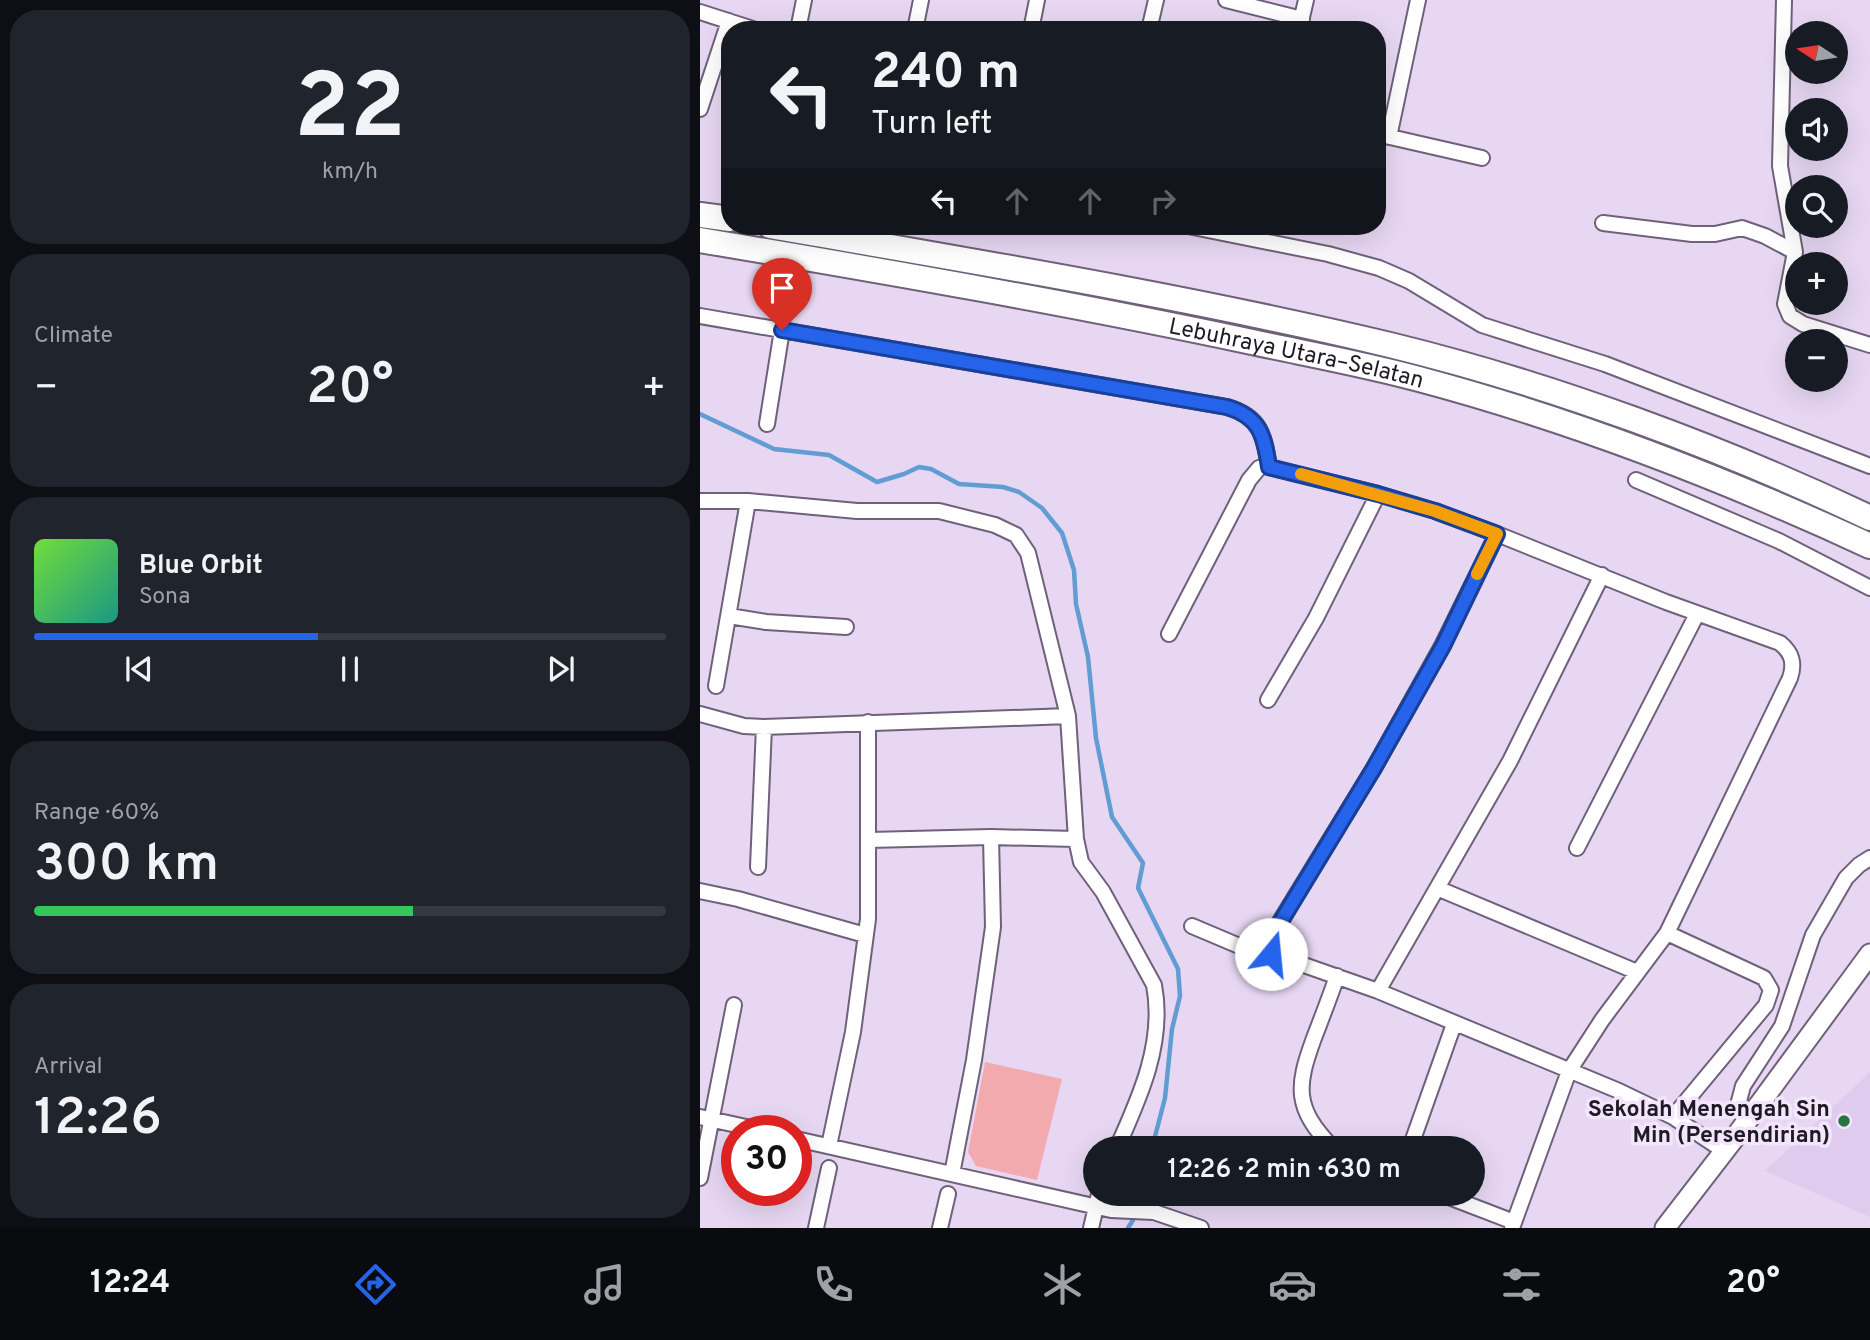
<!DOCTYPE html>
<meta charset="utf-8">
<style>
body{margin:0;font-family:Overpass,sans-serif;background:#20242c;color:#f1f3f6;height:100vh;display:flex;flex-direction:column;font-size:26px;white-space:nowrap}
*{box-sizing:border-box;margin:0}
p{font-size:23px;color:#9ea1a6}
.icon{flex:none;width:38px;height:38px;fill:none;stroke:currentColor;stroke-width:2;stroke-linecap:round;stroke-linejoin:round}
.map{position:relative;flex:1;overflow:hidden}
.details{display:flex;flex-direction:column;gap:10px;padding:10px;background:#0d0f14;width:700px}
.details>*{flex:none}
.guide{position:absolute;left:21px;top:21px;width:665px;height:214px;border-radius:28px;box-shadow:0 7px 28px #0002;background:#171b24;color:#f1f3f6;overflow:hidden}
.needle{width:46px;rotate:282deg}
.buttons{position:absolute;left:1085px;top:21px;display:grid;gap:14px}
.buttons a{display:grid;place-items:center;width:63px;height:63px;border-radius:50%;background:#171b24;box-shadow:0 7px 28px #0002;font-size:35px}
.speed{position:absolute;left:21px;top:1115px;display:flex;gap:14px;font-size:35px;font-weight:700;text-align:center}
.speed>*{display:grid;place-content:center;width:91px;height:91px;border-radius:50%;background:#171b24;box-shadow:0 7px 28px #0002;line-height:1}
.speed .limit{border:10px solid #d22;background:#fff;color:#111}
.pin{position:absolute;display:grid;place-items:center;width:60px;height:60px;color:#fff;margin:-72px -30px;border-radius:50% 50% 50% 0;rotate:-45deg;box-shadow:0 0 7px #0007}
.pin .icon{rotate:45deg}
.me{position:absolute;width:77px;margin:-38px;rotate:17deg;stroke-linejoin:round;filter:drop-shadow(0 0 5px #0008)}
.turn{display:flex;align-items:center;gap:24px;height:147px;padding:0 35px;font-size:32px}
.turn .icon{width:91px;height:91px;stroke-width:2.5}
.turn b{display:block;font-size:49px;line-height:60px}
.lanes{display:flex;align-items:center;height:66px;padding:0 35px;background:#0003;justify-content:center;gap:35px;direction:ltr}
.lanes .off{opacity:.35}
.big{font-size:52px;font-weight:600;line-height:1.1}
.details .card{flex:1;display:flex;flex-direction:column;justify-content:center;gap:10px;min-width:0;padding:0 24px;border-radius:28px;background:#20242c}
.details .dial{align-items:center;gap:0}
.dial b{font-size:91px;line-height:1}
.song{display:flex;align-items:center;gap:21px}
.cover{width:84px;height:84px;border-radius:10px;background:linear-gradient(135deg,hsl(100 70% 55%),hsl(170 70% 35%))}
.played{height:7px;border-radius:4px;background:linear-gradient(90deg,#2563eb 45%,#363941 45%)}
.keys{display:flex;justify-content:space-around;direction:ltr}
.heat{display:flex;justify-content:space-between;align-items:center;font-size:38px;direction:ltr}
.charge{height:10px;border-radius:5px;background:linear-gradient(90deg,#34c759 60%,#363941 0)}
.trip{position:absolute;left:383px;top:1136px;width:402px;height:70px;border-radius:35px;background:#171b24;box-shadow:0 7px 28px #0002;font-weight:600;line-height:70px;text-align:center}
.tabs{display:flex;height:112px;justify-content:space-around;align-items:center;background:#090b0e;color:#9ea1a6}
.tabs .icon{width:49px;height:49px}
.tabs .on{color:#2563eb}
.tabs b{font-size:32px;color:#f1f3f6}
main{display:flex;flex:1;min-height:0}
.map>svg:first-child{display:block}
</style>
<main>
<section class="details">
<div class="card dial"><b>22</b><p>km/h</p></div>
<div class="card"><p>Climate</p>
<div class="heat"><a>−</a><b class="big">20°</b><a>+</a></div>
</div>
<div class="card">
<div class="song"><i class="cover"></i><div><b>Blue Orbit</b><p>Sona</p></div></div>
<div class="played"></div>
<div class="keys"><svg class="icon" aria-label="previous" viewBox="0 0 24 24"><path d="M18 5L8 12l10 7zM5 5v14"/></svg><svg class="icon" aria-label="pause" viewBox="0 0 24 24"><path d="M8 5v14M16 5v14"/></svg><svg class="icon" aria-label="next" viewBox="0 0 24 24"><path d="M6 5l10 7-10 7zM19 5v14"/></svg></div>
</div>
<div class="card"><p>Range · 60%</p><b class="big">300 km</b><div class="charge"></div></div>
<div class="card"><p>Arrival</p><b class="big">12:26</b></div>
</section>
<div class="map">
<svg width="1170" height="1228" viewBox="0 0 1170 1228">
<rect width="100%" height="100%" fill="#e7d7f3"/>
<path fill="#dfcbed" d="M 1170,1072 L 1170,1217 L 1065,1171 Z"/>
<path fill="#f3aaae" d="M 285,1062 L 362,1079 L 337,1180 L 276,1166 L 268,1152 Z"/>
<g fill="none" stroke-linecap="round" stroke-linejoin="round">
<path stroke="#619cd3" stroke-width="4.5" d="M 0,414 L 74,449 L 129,455 L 177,482 L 204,474 L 219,467 L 231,469 L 259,484 L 303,487 L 319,492 L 342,508 L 362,533 L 374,570 L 376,604 L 388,657 L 396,738 L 412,817 L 443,863 L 438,888 L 478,969 L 480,996 L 472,1029 L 465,1098 L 452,1148
M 444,1194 L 444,1198
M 428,1228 L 433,1220"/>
<g stroke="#6f6179" stroke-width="18">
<path id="minor" d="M 526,0 L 602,19
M 1084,0 L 1080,166 L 1095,252 L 1085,304 L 1090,316 L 1103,324 L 1170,345
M 0,12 L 56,30
M 98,30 L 104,0
M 215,30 L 221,0
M 331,30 L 337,0
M 449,30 L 456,0
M 599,30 L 606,0
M 0,109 L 29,21
M 677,134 L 782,158
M 689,137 L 718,0
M 903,223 L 992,234 L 1015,234 L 1042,228 L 1065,236 L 1095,252
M 488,226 L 628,254 L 679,268 L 709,281 L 782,325 L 905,364 L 1170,466
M 0,316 L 527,407 C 561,417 564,435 569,467
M 67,424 L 82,330
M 936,480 L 1079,541 L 1170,588
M 0,501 L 48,501 L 157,511 L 239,511 L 295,525 L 316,535 L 328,553 L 368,716 L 376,839 L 381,862 L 403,892 L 454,985 C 465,1042 440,1097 417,1148
M 797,534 L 742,646 L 674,768 L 571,936 L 571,950 L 581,957 L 678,991 L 919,1091 L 973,1117 L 1024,1151
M 29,616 L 66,622 L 146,627
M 469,634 L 549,480 L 559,468 L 564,466 L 678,494 L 735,511 L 797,534 L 966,602 L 1080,643 C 1092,653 1095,663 1090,678 L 967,933 L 902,1020 L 869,1071 L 812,1228
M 16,686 L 48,501
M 568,700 L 616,618 L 678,494
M 0,714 L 44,726 L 64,727 L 368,716
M 169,840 L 291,837 L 376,839
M 877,848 L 997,614
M 58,867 L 64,727
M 737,888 L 937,972
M 0,891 L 38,899 L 165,935
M 492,926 L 544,948 L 571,954 L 571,950
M 967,933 L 1064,978 L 1071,990 L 1066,1005 L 973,1117
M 678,991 L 810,761 L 902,575
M 0,1117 L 60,1130
M 1047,1120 L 1039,1101 L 1043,1086 L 1082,1026 L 1113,935 L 1146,878 L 1159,865 L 1170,858
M 96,1139 L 411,1210 L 454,1212 L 501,1228
M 129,1146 L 153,1032 L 168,919 L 168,722
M 633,1148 C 594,1108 596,1087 614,1038 C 622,1017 630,997 637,976
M 710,1148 L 754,1024
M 252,1174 L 274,1060 L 293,927 L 291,837
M 0,1178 L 34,1005
M 741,1194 L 814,1222
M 116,1228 L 129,1168
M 240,1228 L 248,1194
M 391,1228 L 399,1194"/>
</g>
<g stroke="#6f6179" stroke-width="23">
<path id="secondary" d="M 965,1228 L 1036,1136 L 1170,954"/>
</g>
<g stroke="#6f6179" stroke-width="28">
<g id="motorway">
<path d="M 0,215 L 30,219"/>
<path d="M 70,226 C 277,262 485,296 690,345 C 850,384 1021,447 1170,518"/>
<path id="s1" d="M 0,240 C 184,271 369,303 552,342 C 608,354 664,364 719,379 C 873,420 1025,479 1170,546"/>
</g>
</g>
<use href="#minor" stroke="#fff" stroke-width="14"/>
<use href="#secondary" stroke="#fff" stroke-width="19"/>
<use href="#motorway" stroke="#fff" stroke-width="24"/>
</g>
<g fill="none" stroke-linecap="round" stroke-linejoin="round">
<g stroke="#184099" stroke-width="18">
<path id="route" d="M 82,330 L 527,407 C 560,417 564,435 569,467 L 678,494 L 735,511 L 797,534 L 743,646 L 674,768 L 572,936 L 571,954"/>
</g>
<use href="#route" stroke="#2563eb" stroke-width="12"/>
<path stroke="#f59e0b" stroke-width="12" d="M 601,474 L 735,511 L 797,534 L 777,574"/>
</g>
<circle fill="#287443" stroke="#f2e5fc" stroke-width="2.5" cx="1144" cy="1121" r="7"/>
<g text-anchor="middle" stroke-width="7" stroke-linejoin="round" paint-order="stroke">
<g font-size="23" fill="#201a24" stroke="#f2e5fc">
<text dy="8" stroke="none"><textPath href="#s1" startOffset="607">Lebuhraya Utara–Selatan</textPath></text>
</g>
<g font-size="23" font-weight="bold" fill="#201a24" stroke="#f2e5fc" text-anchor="end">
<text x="1130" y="1116">Sekolah Menengah Sin<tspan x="1130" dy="26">Min (Persendirian)</tspan></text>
</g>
</g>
</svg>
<div class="buttons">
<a><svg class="needle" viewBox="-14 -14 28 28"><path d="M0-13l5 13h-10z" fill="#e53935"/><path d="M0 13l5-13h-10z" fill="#9ea1a6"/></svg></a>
<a><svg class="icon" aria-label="sound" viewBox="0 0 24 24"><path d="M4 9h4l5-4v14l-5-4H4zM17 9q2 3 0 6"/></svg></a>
<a><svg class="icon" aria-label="search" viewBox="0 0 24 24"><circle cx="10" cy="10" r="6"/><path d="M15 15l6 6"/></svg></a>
<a>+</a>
<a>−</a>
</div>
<div class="speed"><div class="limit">30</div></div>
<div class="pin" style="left:82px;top:330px;background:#d93025"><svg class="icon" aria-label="arrive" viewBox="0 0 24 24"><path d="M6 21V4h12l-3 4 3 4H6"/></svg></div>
<svg class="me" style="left:571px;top:954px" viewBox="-20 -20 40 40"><circle r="19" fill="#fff"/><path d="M0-13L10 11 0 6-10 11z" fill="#2563eb"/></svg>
<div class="trip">12:26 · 2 min · 630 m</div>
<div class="guide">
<div class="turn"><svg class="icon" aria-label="left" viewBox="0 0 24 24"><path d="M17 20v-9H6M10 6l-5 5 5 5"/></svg><div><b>240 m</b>Turn left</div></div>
<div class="lanes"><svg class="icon" aria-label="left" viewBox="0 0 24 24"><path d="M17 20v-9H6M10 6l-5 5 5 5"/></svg><svg class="icon off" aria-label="ahead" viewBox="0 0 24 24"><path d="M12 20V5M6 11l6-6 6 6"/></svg><svg class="icon off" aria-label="ahead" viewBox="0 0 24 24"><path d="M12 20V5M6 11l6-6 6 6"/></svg><svg class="icon off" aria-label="right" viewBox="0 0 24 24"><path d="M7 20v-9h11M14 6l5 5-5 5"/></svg></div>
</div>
</div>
</main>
<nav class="tabs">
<b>12:24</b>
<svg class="icon on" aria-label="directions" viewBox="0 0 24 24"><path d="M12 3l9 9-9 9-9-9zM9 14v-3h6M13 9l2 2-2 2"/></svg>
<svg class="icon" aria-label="music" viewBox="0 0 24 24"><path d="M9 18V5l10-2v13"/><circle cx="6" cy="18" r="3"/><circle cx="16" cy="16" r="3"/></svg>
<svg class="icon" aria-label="phone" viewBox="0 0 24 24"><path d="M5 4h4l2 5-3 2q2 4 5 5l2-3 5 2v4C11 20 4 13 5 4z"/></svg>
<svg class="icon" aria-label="climate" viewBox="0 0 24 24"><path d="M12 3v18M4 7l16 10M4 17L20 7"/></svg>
<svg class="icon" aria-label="car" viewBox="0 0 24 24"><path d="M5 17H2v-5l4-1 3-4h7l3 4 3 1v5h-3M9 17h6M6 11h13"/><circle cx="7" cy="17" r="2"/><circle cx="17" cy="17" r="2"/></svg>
<svg class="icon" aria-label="filters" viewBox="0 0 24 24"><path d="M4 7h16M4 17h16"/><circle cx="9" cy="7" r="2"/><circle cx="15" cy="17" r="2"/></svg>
<b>20°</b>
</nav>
